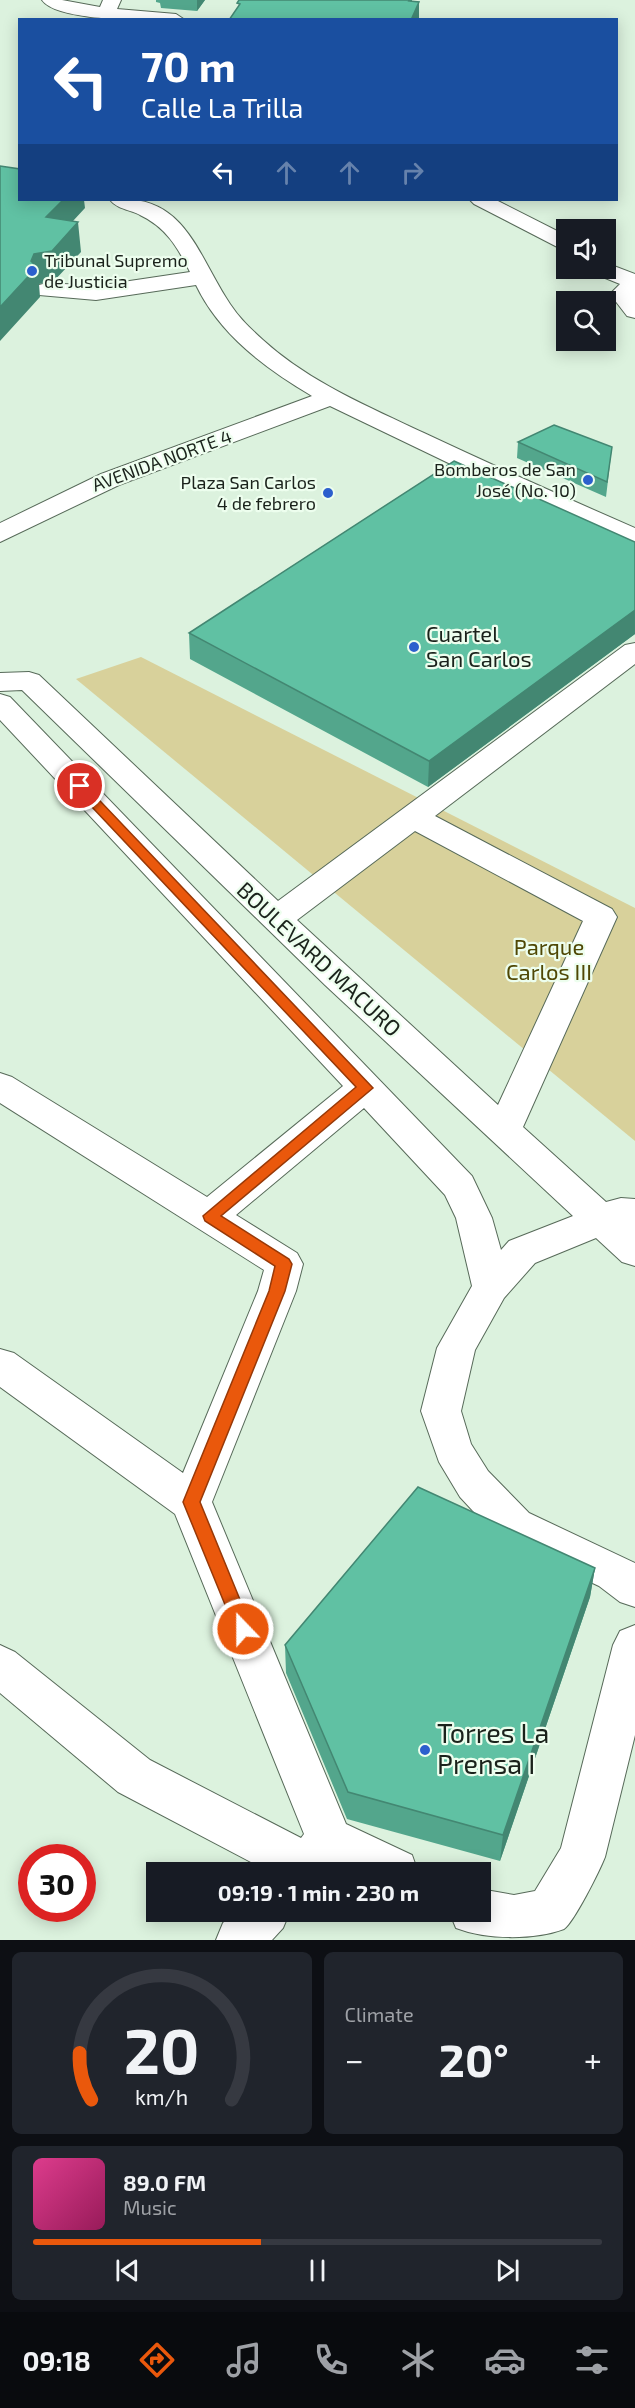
<!DOCTYPE html>
<meta charset="utf-8">
<style>
body{margin:0;font-family:"Exo 2",sans-serif;background:#20242c;color:#f1f3f6;height:100vh;display:flex;flex-direction:column;font-size:22px;white-space:nowrap}
*{box-sizing:border-box;margin:0}
p{font-size:20px;color:#9ea1a6}
.icon{flex:none;width:33px;height:33px;fill:none;stroke:currentColor;stroke-width:2;stroke-linecap:round;stroke-linejoin:round}
.map{position:relative;height:1940px;overflow:hidden}
.side{display:flex;flex-direction:column;gap:12px;padding:12px;background:#0d0f14;flex:1}
.side>*{flex:none}
.hud{position:absolute;left:18px;top:18px;width:600px;height:183px;border-radius:0px;box-shadow:0 3px 15px #0003;background:#1a4fa0;color:#fff;overflow:hidden}
.buttons{position:absolute;left:556px;top:219px;display:grid;gap:12px}
.buttons a{display:grid;place-items:center;width:60px;height:60px;border-radius:0px;background:#171b24;box-shadow:0 3px 15px #0003;font-size:30px}
.speed{position:absolute;left:18px;top:1844px;display:flex;gap:12px;font-size:30px;font-weight:700;text-align:center}
.speed>*{display:grid;place-content:center;width:78px;height:78px;border-radius:50%;background:#171b24;box-shadow:0 3px 15px #0003;line-height:1}
.speed .limit{border:9px solid #d22;background:#fff;color:#111}
.pin{position:absolute;display:grid;place-items:center;width:51px;height:51px;color:#fff;margin:-26px;border:3px solid #fff;border-radius:50%;box-shadow:0 2px 6px #0007}
.me{position:absolute;width:66px;margin:-33px;rotate:338deg;stroke-linejoin:round;filter:drop-shadow(0 0 4px #0008)}
.turn{display:flex;align-items:center;gap:21px;height:126px;padding:0 24px;font-size:27px}
.turn .icon{width:78px;height:78px;stroke-width:2.5}
.turn b{display:block;font-size:42px;line-height:51px}
.lanes{display:flex;align-items:center;height:57px;padding:0 24px;background:#0003;justify-content:center;gap:30px;direction:ltr}
.lanes .off{opacity:.35}
.big{font-size:45px;font-weight:700;line-height:1.1}
.side .card{flex:1;display:flex;flex-direction:column;justify-content:center;gap:9px;min-width:0;padding:0 21px;border-radius:9px;background:#20242c}
.side .dial{align-items:center;gap:0}
.dial svg{height:156px;overflow:visible;fill:none;stroke:#363941;stroke-width:7;stroke-linecap:round;text-anchor:middle}
.dial text{fill:#f1f3f6;stroke:none}
.song{display:flex;align-items:center;gap:18px}
.cover{width:72px;height:72px;border-radius:9px;background:linear-gradient(135deg,hsl(330 70% 55%),hsl(330 70% 35%))}
.played{height:6px;border-radius:3px;background:linear-gradient(90deg,#ea580c 40%,#363941 40%)}
.keys{display:flex;justify-content:space-around;direction:ltr}
.heat{display:flex;justify-content:space-between;align-items:center;font-size:33px;direction:ltr}
.side .tiles{flex:1;display:grid;gap:12px;grid-template-columns:1fr 1fr}
.card:last-child{grid-column:span 2}
.trip{position:absolute;left:146px;top:1862px;width:345px;height:60px;border-radius:0px;background:#171b24;box-shadow:0 3px 15px #0003;font-weight:700;line-height:60px;text-align:center}
.dock{display:flex;height:96px;justify-content:space-around;align-items:center;background:#090b0e;color:#9ea1a6}
.dock .icon{width:42px;height:42px}
.dock .on{color:#ea580c}
.dock b{font-size:27px;color:#f1f3f6}
.map>svg:first-child{display:block}
</style>
<div class="map">
<svg width="635" height="1940" viewBox="0 0 635 1940">
<rect width="100%" height="100%" fill="#dcf2de"/>
<path fill="#d8d19b" d="M 141,657 L 635,908 L 635,1141 L 76,679 Z"/>
<g fill="none" stroke-linecap="round" stroke-linejoin="round">
<g stroke="#576a59" stroke-width="2">
<path id="minor" d="M 42,0 L 62,0 L 100,7 L 103,0 L 121,0 L 117,9 L 176,14 L 185,20 C 156,20 58,23 42,0 Z
M 110,200 C 185,191 197,255 230,304 C 239,318 251,329 263,340 C 309,382 369,407 424,433 C 494,466 564,497 635,528 L 635,546 L 488,482 L 330,406 L 119,485 L 0,542 L 0,523 L 101,474 L 312,396 C 265,368 220,335 196,285 L 96,300 L 39,295 L 36,290 L 39,285 L 47,283 L 96,286 L 190,272 C 178,248 166,227 140,215 C 131,210 117,209 110,200 Z
M 470,200 L 496,200 L 567,236 L 567,252 L 474,204 Z
M 606,263 L 635,274 L 635,318 L 627,316 L 610,294 L 620,284 L 593,273 L 590,268 L 606,268 Z
M 635,643 L 635,664 L 435,816 L 612,909 L 617,917 L 523,1127 L 606,1202 L 621,1198 L 635,1199 L 635,1266 L 622,1262 L 596,1238 L 535,1263 L 504,1298 L 475,1350 L 461,1411 L 471,1444 L 488,1471 L 529,1513 L 635,1563 L 635,1607 L 620,1602 L 599,1586 L 499,1539 L 460,1497 L 439,1462 L 421,1411 L 437,1348 L 472,1286 L 456,1218 L 445,1195 L 364,1108 L 236,1215 L 297,1253 L 303,1264 L 296,1291 L 212,1502 L 346,1824 L 412,1855 L 418,1872 L 345,1872 L 336,1868 L 332,1872 L 270,1872 L 118,1792 L 0,1693 L 0,1645 L 15,1652 L 150,1760 L 301,1838 L 304,1834 L 175,1514 L 0,1387 L 0,1349 L 14,1353 L 183,1473 L 258,1291 L 264,1270 L 0,1103 L 0,1073 L 12,1077 L 207,1197 L 343,1086 L 0,720 L 0,694 L 10,697 L 472,1176 L 492,1218 L 501,1250 L 509,1241 L 573,1216 L 325,985 L 22,690 L 0,691 L 0,673 L 29,672 L 39,675 L 278,901 L 625,645 ZM 415,831 L 583,921 L 498,1105 L 297,920 Z
M 635,1625 L 635,1735 L 605,1857 C 600,1870 574,1922 564,1929 C 535,1940 487,1940 456,1928 L 449,1911 L 480,1911 L 480,1889 L 514,1895 L 535,1891 L 561,1848 L 613,1645 L 620,1631 Z
M 234,1911 L 290,1911 L 283,1928 L 272,1940 L 216,1940 L 223,1923 Z"/>
</g>
<use href="#minor" fill="#fff" fill-rule="evenodd"/>
</g>
<path fill="#53a68c" d="M 156,0 L 205,0 L 197,11 L 161,8 L 160,3 L 156,2 Z
M 518,442 L 612,447 L 606,497 L 517,458 Z
M 635,542 L 635,634 L 428,787 L 190,659 L 189,633 Z
M 595,1568 L 590,1597 L 500,1861 L 347,1819 L 286,1673 L 285,1645 Z"/>
<path fill="#438772" d="M 197,0 L 205,0 L 197,11 Z
M 410,0 L 412,0 L 411,18 L 419,2 L 419,20 L 408,20 Z
M 63,200 L 84,200 L 85,208 L 49,247 L 46,217 Z
M 78,222 L 81,252 L 54,281 L 39,284 L 40,297 L 0,341 L 0,307 L 31,261 L 34,254 Z
M 635,610 L 635,634 L 428,787 L 429,761 Z
M 595,1568 L 590,1597 L 500,1861 L 503,1835 Z"/>
<path fill="#60c1a3" stroke="#438772" stroke-width="1.5" d="M 239,0 L 410,0 L 409,1 L 419,2 L 411,20 L 229,20 L 240,4 L 237,3 Z
M 0,166 L 20,169 L 20,200 L 63,200 L 46,217 L 78,222 L 52,251 L 34,254 L 31,261 L 37,267 L 0,307 Z
M 554,425 L 612,447 L 607,482 L 518,442 Z
M 454,461 L 635,542 L 635,610 L 429,761 L 189,633 Z
M 418,1487 L 595,1568 L 503,1835 L 348,1792 L 285,1645 Z"/>
<path fill="#ea580c" stroke="#983908" stroke-width="1.5" d="M 80,782 L 84,784 L 373,1088 L 221,1216 L 289,1259 L 292,1264 L 285,1291 L 200,1502 L 252,1629 L 250,1634 L 243,1637 L 237,1634 L 183,1502 L 269,1291 L 275,1266 L 205,1221 L 203,1216 L 356,1087 L 75,789 L 73,786 Z"/>
<g fill="#2c5fcd" stroke="#edfeee" stroke-width="2">
<circle cx="32" cy="271" r="6"/>
<circle cx="588" cy="480" r="6"/>
<circle cx="328" cy="493" r="6"/>
<circle cx="414" cy="647" r="6"/>
<circle cx="425" cy="1750" r="6"/>
</g>
<g text-anchor="middle" stroke-width="4.5" stroke-linejoin="round" paint-order="stroke">
<g font-size="18" fill="#1a221b" stroke="#edfeee" text-anchor="end">
<text x="44" y="267" text-anchor="start">Tribunal Supremo<tspan x="44" dy="21">de Justicia</tspan></text>
<text x="576" y="476">Bomberos de San<tspan x="576" dy="21">José (No. 10)</tspan></text>
<text x="316" y="489">Plaza San Carlos<tspan x="316" dy="21">4 de febrero</tspan></text>
</g>
<g font-size="18" fill="#1a221b" stroke="#edfeee">
<text transform="translate(162 461) rotate(-20)" y="6">AVENIDA NORTE 4</text>
</g>
<g font-size="22" fill="#1a221b" stroke="#edfeee" text-anchor="start">
<text x="426" y="642">Cuartel<tspan x="426" dy="25">San Carlos</tspan></text>
</g>
<g font-size="22" fill="#4f4704" stroke="#edfeee">
<text x="549" y="955">Parque<tspan x="549" dy="25">Carlos III</tspan></text>
</g>
<g font-size="22" fill="#1a221b" stroke="#edfeee">
<text transform="translate(319 959) rotate(43)" y="8">BOULEVARD MACURO</text>
</g>
<g font-size="27" fill="#1a221b" stroke="#edfeee" text-anchor="start">
<text x="437" y="1743">Torres La<tspan x="437" dy="31">Prensa I</tspan></text>
</g>
</g>
</svg>
<div class="buttons">
<a><svg class="icon" aria-label="sound" viewBox="0 0 24 24"><path d="M4 9h4l5-4v14l-5-4H4zM17 9q2 3 0 6"/></svg></a>
<a><svg class="icon" aria-label="search" viewBox="0 0 24 24"><circle cx="10" cy="10" r="6"/><path d="M15 15l6 6"/></svg></a>
</div>
<div class="speed"><div class="limit">30</div></div>
<div class="pin" style="left:80px;top:786px;background:#d93025"><svg class="icon" aria-label="arrive" viewBox="0 0 24 24"><path d="M6 21V4h12l-3 4 3 4H6"/></svg></div>
<svg class="me" style="left:243px;top:1629px" viewBox="-20 -20 40 40"><circle r="17" fill="#ea580c" stroke="#fff" stroke-width="3"/><path d="M0-11L8 9 0 5-8 9z" fill="#fff"/></svg>
<div class="trip">09:19 · 1 min · 230 m</div>
<div class="hud">
<div class="turn"><svg class="icon" aria-label="left" viewBox="0 0 24 24"><path d="M17 20v-9H6M10 6l-5 5 5 5"/></svg><div><b>70 m</b>Calle La Trilla</div></div>
<div class="lanes"><svg class="icon" aria-label="left" viewBox="0 0 24 24"><path d="M17 20v-9H6M10 6l-5 5 5 5"/></svg><svg class="icon off" aria-label="ahead" viewBox="0 0 24 24"><path d="M12 20V5M6 11l6-6 6 6"/></svg><svg class="icon off" aria-label="ahead" viewBox="0 0 24 24"><path d="M12 20V5M6 11l6-6 6 6"/></svg><svg class="icon off" aria-label="right" viewBox="0 0 24 24"><path d="M7 20v-9h11M14 6l5 5-5 5"/></svg></div>
</div>
</div>
<section class="side">
<div class="tiles">
<div class="card dial"><svg viewBox="0 0 100 80">
<path d="M14 69A42 42 0 1 1 86 69"/>
<path d="M14 69A42 42 0 0 1 8 45" stroke="#ea580c"/>
<text x="50" y="56" font-size="32" font-weight="700">20</text>
<text x="50" y="72" font-size="11">km/h</text>
</svg></div>
<div class="card"><p>Climate</p>
<div class="heat"><a>−</a><b class="big">20°</b><a>+</a></div>
</div>
<div class="card">
<div class="song"><i class="cover"></i><div><b>89.0 FM</b><p>Music</p></div></div>
<div class="played"></div>
<div class="keys"><svg class="icon" aria-label="previous" viewBox="0 0 24 24"><path d="M18 5L8 12l10 7zM5 5v14"/></svg><svg class="icon" aria-label="pause" viewBox="0 0 24 24"><path d="M8 5v14M16 5v14"/></svg><svg class="icon" aria-label="next" viewBox="0 0 24 24"><path d="M6 5l10 7-10 7zM19 5v14"/></svg></div>
</div>
</div>
</section>
<nav class="dock">
<b>09:18</b>
<svg class="icon on" aria-label="directions" viewBox="0 0 24 24"><path d="M12 3l9 9-9 9-9-9zM9 14v-3h6M13 9l2 2-2 2"/></svg>
<svg class="icon" aria-label="music" viewBox="0 0 24 24"><path d="M9 18V5l10-2v13"/><circle cx="6" cy="18" r="3"/><circle cx="16" cy="16" r="3"/></svg>
<svg class="icon" aria-label="phone" viewBox="0 0 24 24"><path d="M5 4h4l2 5-3 2q2 4 5 5l2-3 5 2v4C11 20 4 13 5 4z"/></svg>
<svg class="icon" aria-label="climate" viewBox="0 0 24 24"><path d="M12 3v18M4 7l16 10M4 17L20 7"/></svg>
<svg class="icon" aria-label="car" viewBox="0 0 24 24"><path d="M5 17H2v-5l4-1 3-4h7l3 4 3 1v5h-3M9 17h6M6 11h13"/><circle cx="7" cy="17" r="2"/><circle cx="17" cy="17" r="2"/></svg>
<svg class="icon" aria-label="filters" viewBox="0 0 24 24"><path d="M4 7h16M4 17h16"/><circle cx="9" cy="7" r="2"/><circle cx="15" cy="17" r="2"/></svg>
</nav>
